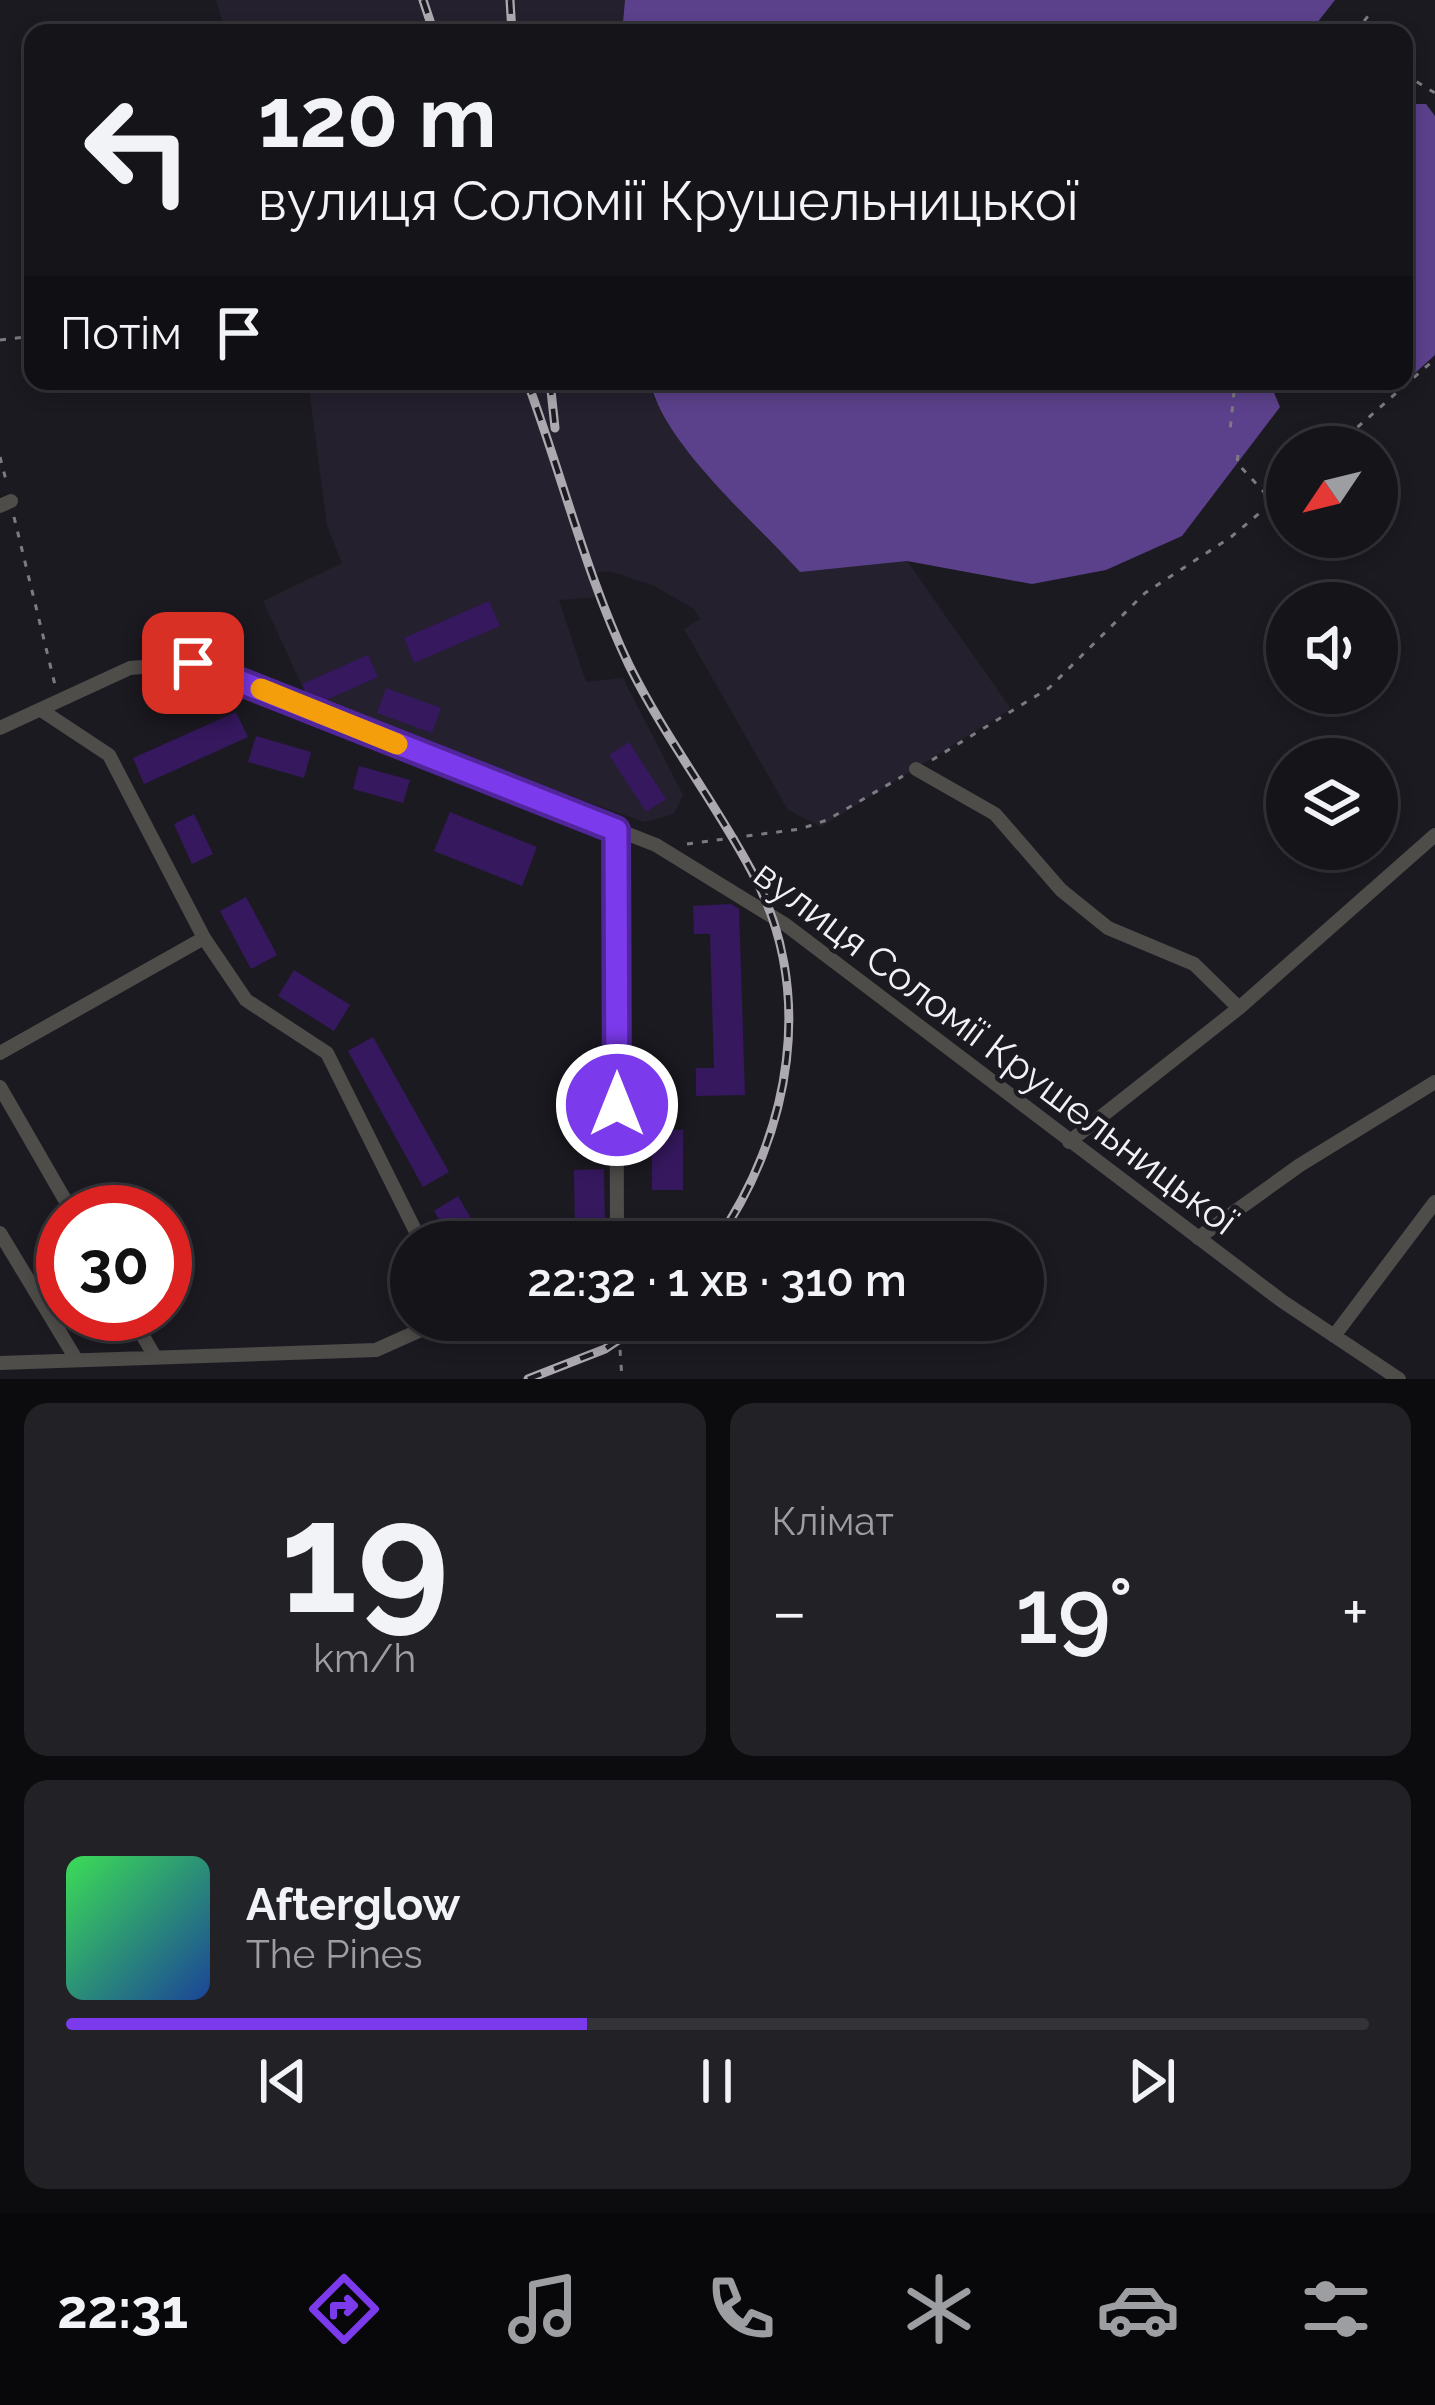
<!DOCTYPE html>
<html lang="uk">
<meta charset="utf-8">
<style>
body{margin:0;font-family:Raleway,sans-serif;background:#222126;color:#f1f3f6;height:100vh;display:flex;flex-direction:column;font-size:45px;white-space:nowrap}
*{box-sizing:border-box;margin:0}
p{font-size:39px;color:#9d9ea2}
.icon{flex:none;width:66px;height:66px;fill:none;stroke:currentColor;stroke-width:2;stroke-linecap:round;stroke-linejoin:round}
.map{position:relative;height:1379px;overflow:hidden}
.side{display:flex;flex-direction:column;gap:24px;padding:24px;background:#0c0b0e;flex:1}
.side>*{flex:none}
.hud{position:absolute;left:24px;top:24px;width:1389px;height:366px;border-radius:24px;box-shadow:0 6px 18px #0003,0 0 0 3px #343338;background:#151419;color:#f1f3f6;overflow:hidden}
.needle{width:78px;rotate:235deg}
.controls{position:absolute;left:1266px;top:426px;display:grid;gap:24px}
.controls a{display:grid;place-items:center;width:132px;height:132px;border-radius:50%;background:#151419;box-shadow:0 6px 18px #0003,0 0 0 3px #343338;font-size:60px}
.speed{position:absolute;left:36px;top:1185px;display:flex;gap:24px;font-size:60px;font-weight:700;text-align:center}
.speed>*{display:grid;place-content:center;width:156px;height:156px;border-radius:50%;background:#151419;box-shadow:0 6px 18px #0003,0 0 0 3px #343338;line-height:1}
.speed .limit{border:18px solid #d22;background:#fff;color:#111}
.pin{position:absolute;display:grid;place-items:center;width:102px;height:102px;color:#fff;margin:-51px;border-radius:24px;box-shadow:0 6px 18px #0006}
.me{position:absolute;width:132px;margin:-66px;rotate:0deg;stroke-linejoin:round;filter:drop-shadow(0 0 9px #0008)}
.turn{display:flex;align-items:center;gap:42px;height:252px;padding:0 36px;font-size:54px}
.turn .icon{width:156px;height:156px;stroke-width:2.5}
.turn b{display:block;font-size:84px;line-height:102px}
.then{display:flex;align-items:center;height:114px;padding:0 36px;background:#0003;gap:24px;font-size:45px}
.big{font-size:90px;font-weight:600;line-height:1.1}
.side .widget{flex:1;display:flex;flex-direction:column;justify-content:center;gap:18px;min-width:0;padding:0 42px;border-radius:24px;background:#222126}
.side .dial{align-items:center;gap:0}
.dial b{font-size:156px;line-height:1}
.song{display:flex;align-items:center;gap:36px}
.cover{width:144px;height:144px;border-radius:18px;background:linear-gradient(135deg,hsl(130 70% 55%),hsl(220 70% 35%))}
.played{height:12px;border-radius:6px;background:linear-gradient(90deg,#7c3aed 40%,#343338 40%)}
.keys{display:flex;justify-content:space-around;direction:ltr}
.heat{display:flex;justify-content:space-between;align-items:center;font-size:66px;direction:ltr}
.side .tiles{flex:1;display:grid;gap:24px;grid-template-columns:1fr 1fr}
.widget:last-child{grid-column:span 2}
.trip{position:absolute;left:390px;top:1221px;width:654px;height:120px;border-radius:60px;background:#151419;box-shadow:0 6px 18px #0003,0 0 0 3px #343338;font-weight:600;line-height:120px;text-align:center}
.tab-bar{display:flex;height:192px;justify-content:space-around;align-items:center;background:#08080a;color:#9d9ea2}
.tab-bar .icon{width:84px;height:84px}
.tab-bar .on{color:#7c3aed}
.tab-bar b{font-size:54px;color:#f1f3f6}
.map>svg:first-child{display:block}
</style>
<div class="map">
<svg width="1435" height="1379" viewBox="0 0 1435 1379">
<rect width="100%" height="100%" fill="#1c1a21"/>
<path fill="#24202d" d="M 216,0 L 625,0 L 622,33 L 226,33 Z
M 308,381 L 650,381 L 654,399 L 683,442 L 800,571 L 907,561 L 1011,709 L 821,827 L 788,810 L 684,629 L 700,619 L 694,609 L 654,586 L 610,571 L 592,573 L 602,597 L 559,600 L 586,682 L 623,678 L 683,795 L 674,814 L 644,822 L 310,703 L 263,601 L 342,563 L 327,526 Z"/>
<path fill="#5b418b" d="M 625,0 L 1335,0 L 1309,33 L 622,33 Z
M 1404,104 L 1426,104 L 1435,116 L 1435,355 L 1404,383 L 1391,381 L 1404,381 Z
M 650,381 L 1269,381 L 1280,407 L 1182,536 L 1106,570 L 1032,584 L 907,561 L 800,572 C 756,523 663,444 650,381 Z"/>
<path fill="#35185e" d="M 489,601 L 500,626 L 414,663 L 404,638 Z
M 368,655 L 378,677 L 322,702 L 307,696 L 302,684 Z
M 386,688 L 441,708 L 432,733 L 377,713 Z
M 236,712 L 248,737 L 144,784 L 133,758 Z
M 256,736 L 311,752 L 304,778 L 248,762 Z
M 629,742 L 666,799 L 646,812 L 609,755 Z
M 359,766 L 410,780 L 403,803 L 353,789 Z
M 450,812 L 537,847 L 522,886 L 434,851 Z
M 194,814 L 213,854 L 192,864 L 174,824 Z
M 246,897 L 277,955 L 251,969 L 220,911 Z
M 731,904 L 739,909 L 745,1095 L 696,1096 L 696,1068 L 714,1068 L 710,934 L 694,934 L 693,906 Z
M 294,970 L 350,1005 L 334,1031 L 278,996 Z
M 373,1037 L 449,1172 L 423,1187 L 348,1051 Z
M 576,1090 L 605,1090 L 606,1141 L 576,1141 Z
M 652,1129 L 683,1130 L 683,1190 L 652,1190 Z
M 604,1169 L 605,1237 L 575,1238 L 574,1170 Z
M 458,1196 L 485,1242 L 452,1242 L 434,1211 Z"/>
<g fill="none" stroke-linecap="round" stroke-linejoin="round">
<path stroke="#7d7b81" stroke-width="3" stroke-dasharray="6 9" stroke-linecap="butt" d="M 1355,33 L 1368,16 L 1371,33
M 1404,74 L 1435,93
M 0,340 L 33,336
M 1223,381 L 1234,392 L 1230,431
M 1235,390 L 1244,381
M 1335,447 L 1435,359
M 1238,455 L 1237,463 L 1264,492 L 1268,504
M 0,457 L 7,484
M 14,517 L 56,689
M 932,760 L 1049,688 L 1145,593 L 1231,537 L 1287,490
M 687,844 L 800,829 L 827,820 L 903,776
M 618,1320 L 622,1379"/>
<path stroke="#4f4d4a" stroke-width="14" d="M 0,506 L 11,501
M 41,710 L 109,755 L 204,938 L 246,1000 L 327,1053 L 421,1242
M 0,728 L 130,668 L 193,663 L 656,845 L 786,925 L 1282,1301 L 1399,1379
M 916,769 L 995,814 L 1061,890 L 1108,928 L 1194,964 L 1239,1008
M 616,829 L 617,1242
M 0,1053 L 204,938
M 0,1087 L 72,1212
M 1069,1142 L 1239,1008 L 1435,835
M 0,1233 L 76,1359
M 1198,1238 L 1300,1165 L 1435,1082
M 130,1314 L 154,1355
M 1334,1336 L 1435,1202
M 0,1363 L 376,1350 L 443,1320"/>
<g stroke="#acaab0" stroke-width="9">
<path id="rail" d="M 423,0 L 434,33
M 510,0 L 512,33
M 527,381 C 562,475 586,575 629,665 C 664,736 714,801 751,870 C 817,989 791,1135 716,1242
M 550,381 L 555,428
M 528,1379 L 605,1349 L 648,1320"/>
</g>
<use href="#rail" stroke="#1c1a21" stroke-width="4.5" stroke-dasharray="14" stroke-linecap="butt"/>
</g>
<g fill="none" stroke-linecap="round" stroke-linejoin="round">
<g stroke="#51269a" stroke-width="30">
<path id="route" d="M 193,663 L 616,830 L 617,1105"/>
</g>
<use href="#route" stroke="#7c3aed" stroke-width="21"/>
<path stroke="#f59e0b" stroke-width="21" d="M 261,689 L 397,744"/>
</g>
<g text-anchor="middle" stroke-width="9" stroke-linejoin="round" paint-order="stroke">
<g font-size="39" fill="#f2f1f6" stroke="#1c1a21">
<text transform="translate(996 1047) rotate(37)" y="14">вулиця Соломії Крушельницької</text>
</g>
</g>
</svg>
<div class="controls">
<a><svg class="needle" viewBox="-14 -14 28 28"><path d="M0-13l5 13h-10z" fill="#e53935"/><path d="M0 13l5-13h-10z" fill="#9d9ea2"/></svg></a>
<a><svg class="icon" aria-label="sound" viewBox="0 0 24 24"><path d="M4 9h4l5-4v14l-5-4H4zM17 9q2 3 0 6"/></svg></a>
<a><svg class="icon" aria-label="layers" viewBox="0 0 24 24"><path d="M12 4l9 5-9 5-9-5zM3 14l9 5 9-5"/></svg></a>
</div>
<div class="speed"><div class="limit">30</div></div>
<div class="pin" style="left:193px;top:663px;background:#d93025"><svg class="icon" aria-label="arrive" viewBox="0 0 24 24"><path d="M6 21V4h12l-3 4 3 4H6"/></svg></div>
<svg class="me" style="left:617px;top:1105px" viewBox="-20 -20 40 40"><circle r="17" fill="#7c3aed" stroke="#fff" stroke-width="3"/><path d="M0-11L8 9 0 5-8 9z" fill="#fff"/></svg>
<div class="trip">22:32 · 1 хв · 310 m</div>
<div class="hud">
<div class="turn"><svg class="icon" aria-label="left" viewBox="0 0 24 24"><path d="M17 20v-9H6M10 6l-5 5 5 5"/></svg><div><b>120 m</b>вулиця Соломії Крушельницької</div></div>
<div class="then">Потім<svg class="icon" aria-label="arrive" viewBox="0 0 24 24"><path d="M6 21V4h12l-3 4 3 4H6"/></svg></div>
</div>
</div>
<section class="side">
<div class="tiles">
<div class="widget dial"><b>19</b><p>km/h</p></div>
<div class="widget"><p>Клімат</p>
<div class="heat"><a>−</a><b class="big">19°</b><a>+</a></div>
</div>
<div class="widget">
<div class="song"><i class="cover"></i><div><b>Afterglow</b><p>The Pines</p></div></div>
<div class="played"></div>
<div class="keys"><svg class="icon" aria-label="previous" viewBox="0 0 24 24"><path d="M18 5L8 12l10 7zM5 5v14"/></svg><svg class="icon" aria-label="pause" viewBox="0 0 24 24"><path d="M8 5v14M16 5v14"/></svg><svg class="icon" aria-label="next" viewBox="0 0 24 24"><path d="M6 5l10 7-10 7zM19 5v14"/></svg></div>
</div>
</div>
</section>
<nav class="tab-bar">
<b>22:31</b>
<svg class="icon on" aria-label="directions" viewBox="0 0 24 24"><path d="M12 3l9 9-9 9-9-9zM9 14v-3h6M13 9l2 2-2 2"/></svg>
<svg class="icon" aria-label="music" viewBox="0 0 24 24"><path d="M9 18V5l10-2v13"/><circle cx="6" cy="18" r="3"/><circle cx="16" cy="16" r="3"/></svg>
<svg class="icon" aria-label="phone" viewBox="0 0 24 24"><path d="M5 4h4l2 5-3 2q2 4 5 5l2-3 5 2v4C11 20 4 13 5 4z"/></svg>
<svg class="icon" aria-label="climate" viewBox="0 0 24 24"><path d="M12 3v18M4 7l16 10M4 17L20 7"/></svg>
<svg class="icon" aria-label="car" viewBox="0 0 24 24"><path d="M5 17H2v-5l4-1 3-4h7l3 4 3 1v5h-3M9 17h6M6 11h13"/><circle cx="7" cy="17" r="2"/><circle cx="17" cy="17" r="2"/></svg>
<svg class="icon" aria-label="filters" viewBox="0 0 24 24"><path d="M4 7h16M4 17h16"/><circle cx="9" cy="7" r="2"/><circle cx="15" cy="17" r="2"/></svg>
</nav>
